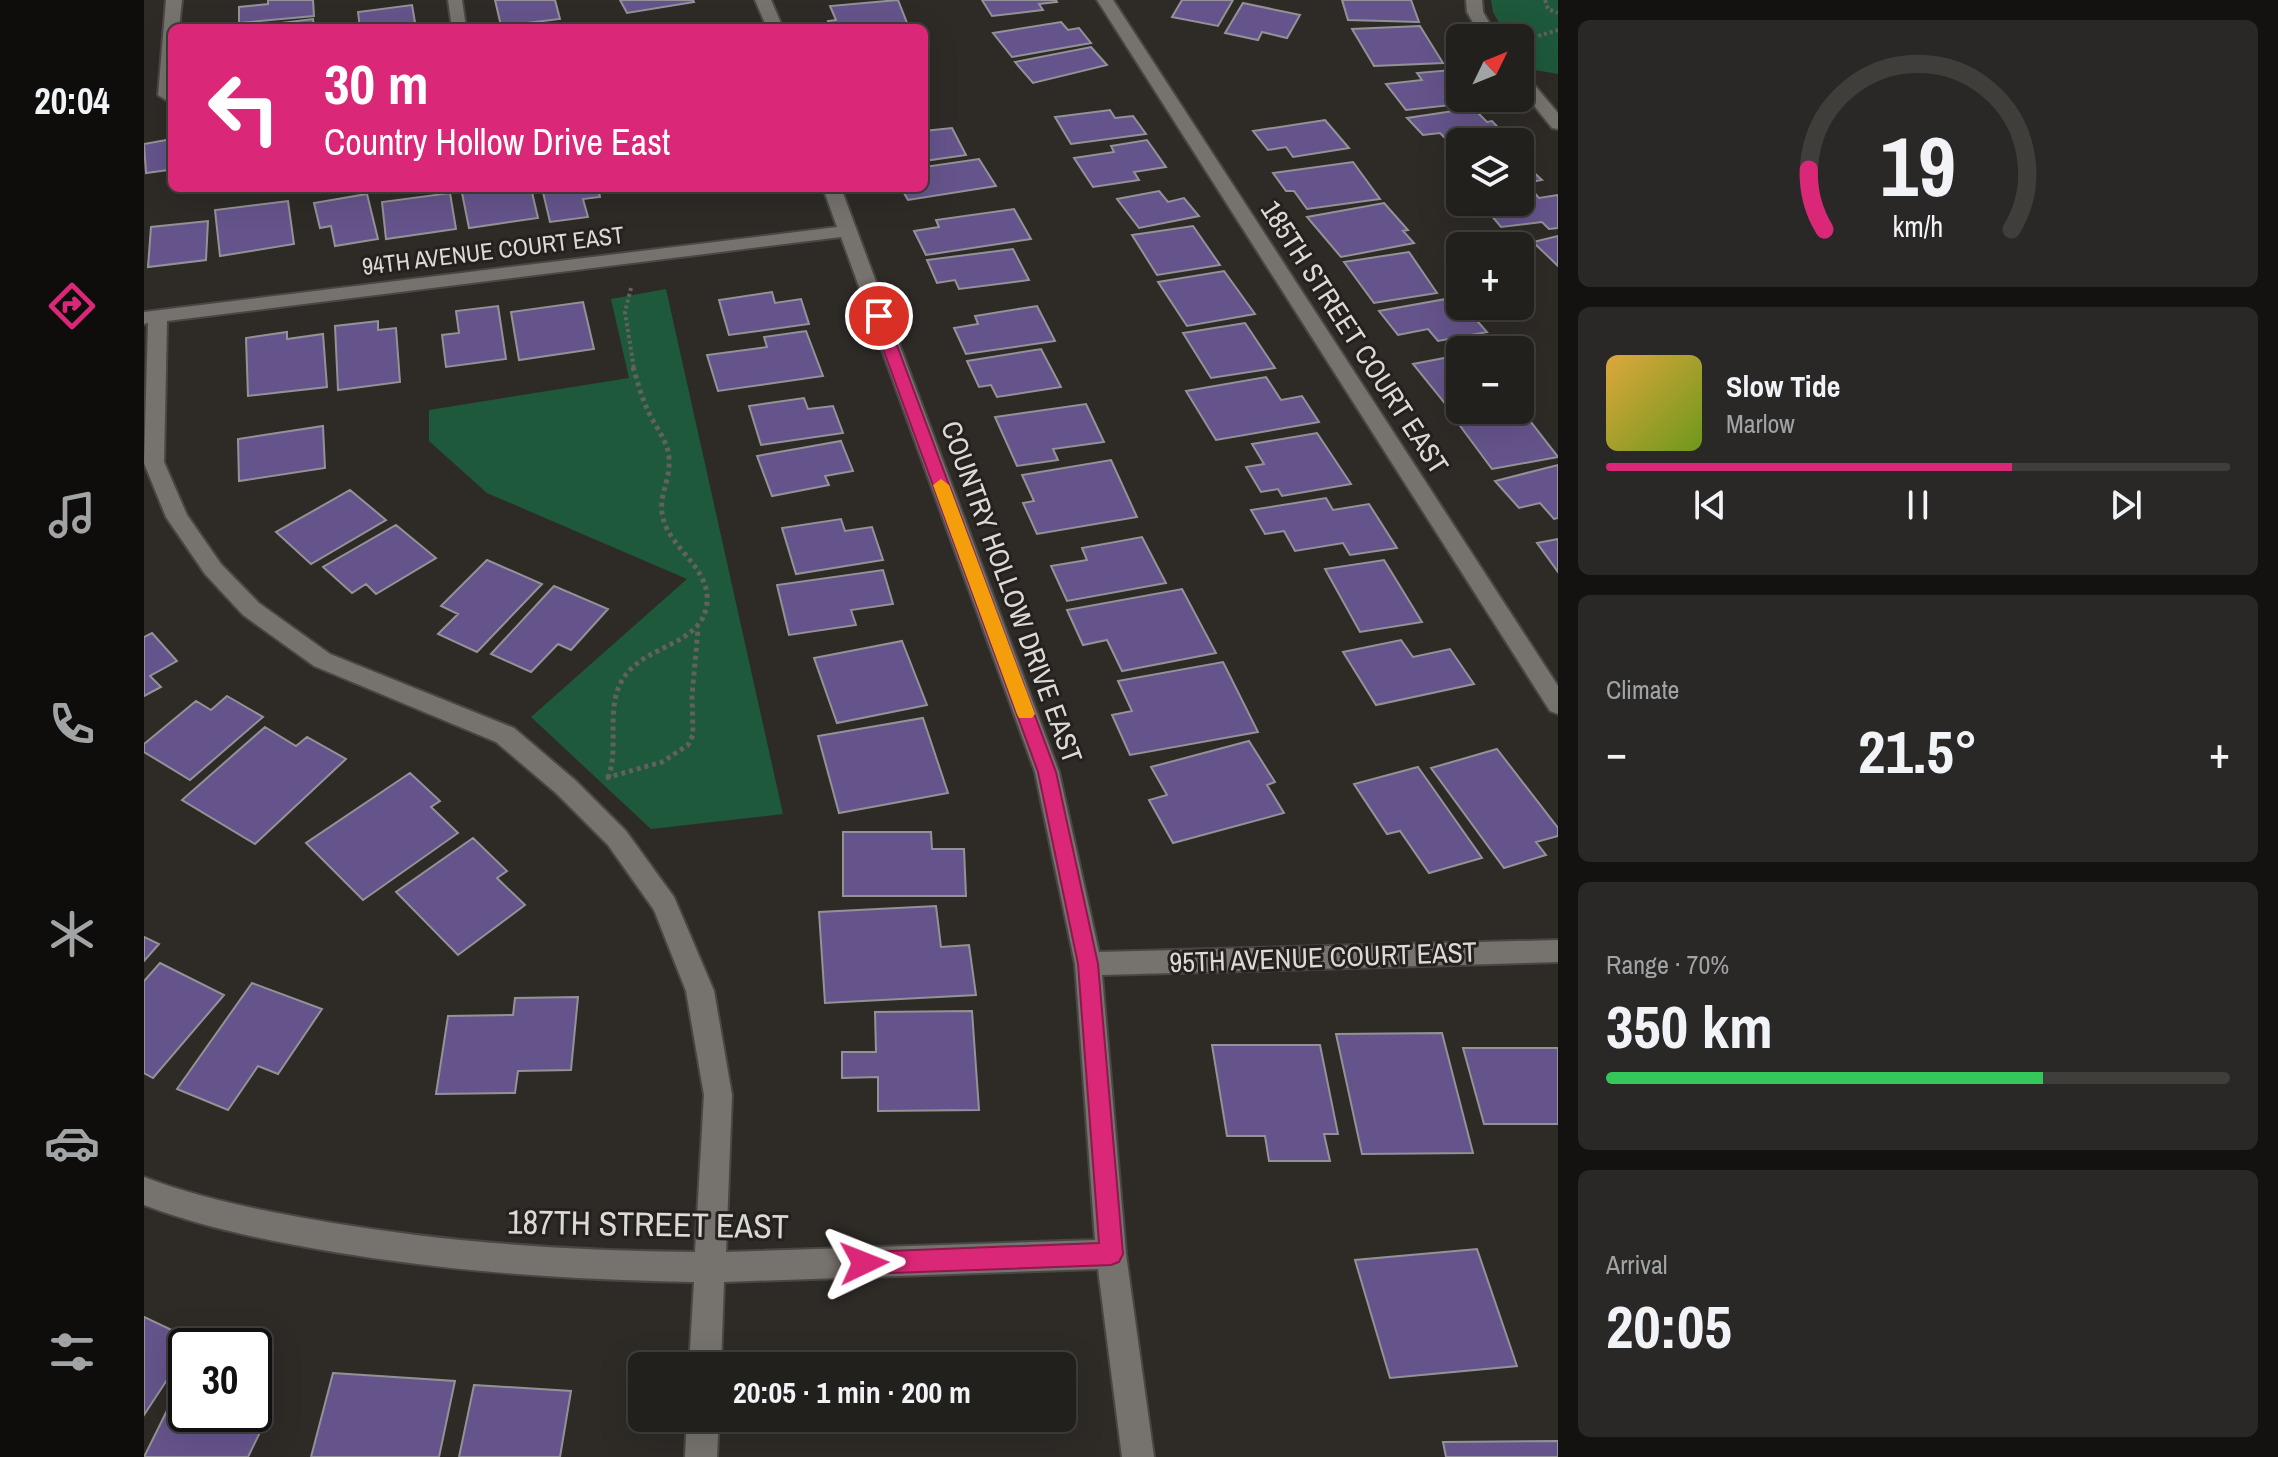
<!DOCTYPE html>
<meta charset="utf-8">
<style>
body{margin:0;font-family:"Archivo Narrow",sans-serif;background:#2a2826;color:#f1f3f6;height:100vh;display:flex;flex-direction:column;font-size:30px;white-space:nowrap}
*{box-sizing:border-box;margin:0}
p{font-size:26px;color:#a2a3a4}
.icon{flex:none;width:44px;height:44px;fill:none;stroke:currentColor;stroke-width:2;stroke-linecap:round;stroke-linejoin:round}
.map{position:relative;flex:1;overflow:hidden}
.details{display:flex;flex-direction:column;gap:20px;padding:20px;background:#131210;width:720px}
.details>*{flex:none}
.guide{position:absolute;left:24px;top:24px;width:760px;height:168px;border-radius:12px;box-shadow:0 8px 32px #0002,0 0 0 2px #3f3e3b;background:#db2777;color:#fff;overflow:hidden}
.needle{width:52px;rotate:47deg}
.tools{position:absolute;left:1302px;top:24px;display:grid;gap:16px}
.tools a{display:grid;place-items:center;width:88px;height:88px;border-radius:12px;background:#22201d;box-shadow:0 8px 32px #0002,0 0 0 2px #3f3e3b;font-size:40px}
.speed{position:absolute;left:24px;top:1328px;display:flex;gap:16px;font-size:40px;font-weight:700;text-align:center}
.speed>*{display:grid;place-content:center;width:104px;height:104px;border-radius:50%;background:#22201d;box-shadow:0 8px 32px #0002,0 0 0 2px #3f3e3b;line-height:1}
.speed .limit{border:4px solid #111;border-radius:12px;background:#fff;color:#111}
.pin{position:absolute;display:grid;place-items:center;width:68px;height:68px;color:#fff;margin:-34px;border:4px solid #fff;border-radius:50%;box-shadow:0 2px 8px #0007}
.me{position:absolute;width:88px;margin:-44px;rotate:88deg;stroke-linejoin:round;filter:drop-shadow(0 0 6px #0008)}
.turn{display:flex;align-items:center;gap:28px;height:168px;padding:0 24px;font-size:36px}
.turn .icon{width:104px;height:104px;stroke-width:2.5}
.turn b{display:block;font-size:56px;line-height:68px}
.big{font-size:60px;font-weight:700;line-height:1.1}
.details .tile{flex:1;display:flex;flex-direction:column;justify-content:center;gap:12px;min-width:0;padding:0 28px;border-radius:12px;background:#2a2826}
.details .dial{align-items:center;gap:0}
.dial svg{height:208px;overflow:visible;fill:none;stroke:#3f3e3b;stroke-width:7;stroke-linecap:round;text-anchor:middle}
.dial text{fill:#f1f3f6;stroke:none}
.song{display:flex;align-items:center;gap:24px}
.cover{width:96px;height:96px;border-radius:12px;background:linear-gradient(135deg,hsl(40 70% 55%),hsl(80 70% 35%))}
.played{height:8px;border-radius:4px;background:linear-gradient(90deg,#db2777 65%,#3f3e3b 65%)}
.keys{display:flex;justify-content:space-around;direction:ltr}
.heat{display:flex;justify-content:space-between;align-items:center;font-size:44px;direction:ltr}
.charge{height:12px;border-radius:6px;background:linear-gradient(90deg,#34c759 70%,#3f3e3b 0)}
.trip{position:absolute;left:484px;top:1352px;width:448px;height:80px;border-radius:12px;background:#22201d;box-shadow:0 8px 32px #0002,0 0 0 2px #3f3e3b;font-weight:700;line-height:80px;text-align:center}
main{display:flex;flex:1;min-height:0}
.dock{display:flex;flex-direction:column;width:144px;justify-content:space-around;align-items:center;background:#0e0d0c;color:#a2a3a4}
.dock .icon{width:56px;height:56px}
.dock .active{color:#db2777}
.dock b{font-size:36px;color:#f1f3f6}
.map>svg:first-child{display:block}
</style>
<main>
<nav class="dock">
<b>20:04</b>
<svg class="icon active" aria-label="directions" viewBox="0 0 24 24"><path d="M12 3l9 9-9 9-9-9zM9 14v-3h6M13 9l2 2-2 2"/></svg>
<svg class="icon" aria-label="music" viewBox="0 0 24 24"><path d="M9 18V5l10-2v13"/><circle cx="6" cy="18" r="3"/><circle cx="16" cy="16" r="3"/></svg>
<svg class="icon" aria-label="phone" viewBox="0 0 24 24"><path d="M5 4h4l2 5-3 2q2 4 5 5l2-3 5 2v4C11 20 4 13 5 4z"/></svg>
<svg class="icon" aria-label="climate" viewBox="0 0 24 24"><path d="M12 3v18M4 7l16 10M4 17L20 7"/></svg>
<svg class="icon" aria-label="car" viewBox="0 0 24 24"><path d="M5 17H2v-5l4-1 3-4h7l3 4 3 1v5h-3M9 17h6M6 11h13"/><circle cx="7" cy="17" r="2"/><circle cx="17" cy="17" r="2"/></svg>
<svg class="icon" aria-label="filters" viewBox="0 0 24 24"><path d="M4 7h16M4 17h16"/><circle cx="9" cy="7" r="2"/><circle cx="15" cy="17" r="2"/></svg>
</nav>
<div class="map">
<svg width="1414" height="1457" viewBox="0 0 1414 1457">
<rect width="100%" height="100%" fill="#2e2b27"/>
<path fill="#1e593b" d="M 1347,0 L 1414,0 L 1414,74 L 1391,70 L 1377,61 L 1376,38 L 1364,38 L 1349,12 Z
M 522,289 L 639,814 L 507,829 L 387,717 L 543,579 L 343,493 L 285,441 L 285,410 L 485,378 L 467,299 Z"/>
<path fill="#65548b" stroke="#939297" stroke-width="2" d="M 124,0 L 169,0 L 170,16 L 95,23 L 95,7 L 124,4 Z
M 351,0 L 411,0 L 416,19 L 357,26 Z
M 476,0 L 549,0 L 550,2 L 483,13 Z
M 754,0 L 765,28 L 687,28 L 684,21 L 692,20 L 686,6 Z
M 838,0 L 912,0 L 913,2 L 895,4 L 899,10 L 848,16 Z
M 1038,0 L 1089,0 L 1074,26 L 1028,17 Z
M 1198,0 L 1267,0 L 1275,22 L 1204,20 Z
M 1099,3 L 1156,15 L 1143,38 L 1118,32 L 1114,40 L 1081,33 Z
M 268,5 L 272,28 L 216,28 L 214,12 Z
M 169,19 L 170,28 L 96,28 Z
M 917,22 L 924,30 L 935,28 L 947,43 L 868,57 L 849,33 Z
M 1276,26 L 1299,63 L 1230,66 L 1208,29 Z
M 947,47 L 963,65 L 889,83 L 871,62 Z
M 1308,70 L 1316,79 L 1316,95 L 1301,97 L 1307,105 L 1262,110 L 1242,84 L 1278,80 L 1273,73 Z
M 1329,108 L 1343,122 L 1348,121 L 1365,139 L 1316,142 L 1316,147 L 1310,147 L 1296,133 L 1279,135 L 1263,118 Z
M 966,110 L 971,118 L 989,116 L 1002,134 L 927,144 L 911,117 Z
M 1181,120 L 1205,148 L 1149,157 L 1142,147 L 1124,150 L 1109,131 Z
M 808,128 L 822,155 L 780,161 L 780,131 Z
M 28,139 L 28,173 L 24,170 L 2,173 L 0,144 Z
M 1003,140 L 1022,167 L 990,172 L 995,180 L 949,187 L 930,158 L 970,152 L 967,146 Z
M 835,159 L 852,186 L 764,200 L 757,188 L 780,188 L 780,167 Z
M 1376,160 L 1398,180 L 1376,184 Z
M 1209,162 L 1236,199 L 1163,209 L 1150,191 L 1142,191 L 1129,173 Z
M 317,188 L 387,188 L 394,218 L 325,228 Z
M 398,188 L 454,188 L 456,197 L 439,199 L 444,217 L 406,222 Z
M 1387,189 L 1395,198 L 1414,195 L 1414,228 L 1405,229 L 1398,222 L 1357,227 L 1336,202 L 1376,202 L 1376,191 Z
M 1015,191 L 1024,202 L 1040,198 L 1055,216 L 995,228 L 973,199 Z
M 306,193 L 312,229 L 242,239 L 238,202 Z
M 223,194 L 234,239 L 191,246 L 187,226 L 176,228 L 170,203 Z
M 144,201 L 150,244 L 76,256 L 71,210 Z
M 1240,203 L 1264,230 L 1259,231 L 1270,243 L 1197,257 L 1163,217 Z
M 870,209 L 887,239 L 782,255 L 770,231 L 795,227 L 792,220 Z
M 64,221 L 62,260 L 4,267 L 7,227 Z
M 1049,226 L 1076,265 L 1013,275 L 988,235 Z
M 1414,236 L 1414,266 L 1389,242 Z
M 869,249 L 885,280 L 815,289 L 811,280 L 793,283 L 783,260 Z
M 1265,252 L 1293,293 L 1230,303 L 1200,262 Z
M 1080,271 L 1111,314 L 1043,326 L 1014,282 Z
M 628,292 L 631,303 L 657,299 L 665,324 L 585,335 L 575,300 Z
M 1313,297 L 1316,306 L 1320,306 L 1343,332 L 1294,341 L 1284,329 L 1254,335 L 1235,311 Z
M 439,302 L 450,349 L 375,360 L 367,312 Z
M 354,306 L 362,359 L 302,367 L 298,335 L 315,333 L 312,311 Z
M 893,306 L 911,341 L 822,354 L 810,328 L 834,324 L 831,316 Z
M 234,321 L 234,330 L 252,328 L 256,382 L 194,390 L 191,326 Z
M 1101,323 L 1131,368 L 1067,378 L 1039,333 Z
M 662,331 L 679,376 L 574,391 L 563,355 L 623,347 L 620,337 Z
M 143,332 L 143,339 L 179,334 L 183,387 L 104,396 L 102,338 Z
M 897,349 L 917,387 L 853,397 L 847,385 L 835,387 L 823,361 Z
M 1316,355 L 1316,409 L 1307,411 L 1269,364 Z
M 1122,377 L 1137,400 L 1158,396 L 1175,422 L 1072,440 L 1042,391 Z
M 660,398 L 664,409 L 689,406 L 699,433 L 617,445 L 605,406 Z
M 942,404 L 960,442 L 909,449 L 914,460 L 873,466 L 851,417 Z
M 1376,408 L 1414,457 L 1348,469 L 1311,419 Z
M 179,426 L 181,468 L 95,481 L 94,439 Z
M 1173,433 L 1207,484 L 1138,496 L 1134,489 L 1117,492 L 1102,467 L 1120,464 L 1108,444 Z
M 697,441 L 709,471 L 681,476 L 685,485 L 628,496 L 613,456 Z
M 967,460 L 993,517 L 893,534 L 879,503 L 890,501 L 878,475 Z
M 1414,465 L 1414,518 L 1410,519 L 1396,503 L 1375,508 L 1351,481 Z
M 206,490 L 242,520 L 167,564 L 132,532 Z
M 1182,498 L 1189,510 L 1225,504 L 1253,548 L 1206,555 L 1199,543 L 1151,551 L 1140,531 L 1121,534 L 1107,510 Z
M 697,519 L 701,531 L 728,527 L 739,560 L 652,574 L 638,528 Z
M 252,525 L 292,558 L 232,594 L 222,584 L 208,593 L 179,567 Z
M 998,537 L 1022,583 L 923,601 L 907,566 L 943,560 L 938,548 Z
M 1414,539 L 1414,572 L 1393,543 Z
M 343,560 L 398,584 L 333,652 L 294,634 L 314,614 L 297,606 Z
M 1240,560 L 1278,622 L 1216,632 L 1181,569 Z
M 739,570 L 749,604 L 707,610 L 712,625 L 645,635 L 633,585 Z
M 410,586 L 464,609 L 427,650 L 414,644 L 387,672 L 347,654 Z
M 1038,589 L 1072,653 L 978,671 L 963,640 L 939,645 L 923,610 Z
M 8,633 L 33,661 L 6,676 L 17,687 L 0,696 L 0,637 Z
M 1257,640 L 1269,657 L 1306,649 L 1330,684 L 1232,705 L 1199,652 Z
M 758,641 L 783,705 L 693,723 L 670,658 Z
M 1079,662 L 1114,732 L 986,755 L 968,715 L 988,711 L 974,681 Z
M 83,696 L 119,717 L 46,780 L 0,752 L 0,744 L 52,701 L 67,710 Z
M 779,718 L 804,793 L 695,813 L 674,736 Z
M 121,727 L 152,746 L 163,737 L 202,759 L 111,844 L 38,800 Z
M 1105,741 L 1131,782 L 1123,785 L 1140,813 L 1029,843 L 1005,800 L 1023,795 L 1007,767 Z
M 1353,749 L 1414,828 L 1414,836 L 1392,842 L 1402,855 L 1360,868 L 1287,768 Z
M 1274,767 L 1338,858 L 1285,873 L 1256,831 L 1243,834 L 1210,784 Z
M 266,773 L 296,801 L 287,807 L 314,833 L 219,900 L 162,843 Z
M 699,832 L 787,832 L 788,849 L 820,849 L 822,896 L 699,896 Z
M 329,838 L 363,871 L 353,878 L 381,905 L 314,955 L 252,892 Z
M 792,906 L 797,947 L 825,945 L 832,995 L 681,1003 L 675,912 Z
M 0,937 L 15,944 L 0,961 Z
M 16,963 L 80,995 L 9,1078 L 0,1073 L 0,981 Z
M 108,983 L 178,1009 L 134,1074 L 114,1066 L 84,1110 L 33,1089 Z
M 434,997 L 427,1070 L 374,1071 L 371,1093 L 292,1094 L 304,1016 L 369,1015 L 371,998 Z
M 828,1011 L 835,1110 L 734,1111 L 734,1077 L 698,1078 L 698,1052 L 732,1052 L 731,1012 Z
M 1298,1033 L 1329,1153 L 1218,1154 L 1192,1034 Z
M 1068,1045 L 1176,1045 L 1194,1134 L 1180,1134 L 1186,1161 L 1125,1161 L 1121,1136 L 1083,1136 Z
M 1319,1048 L 1414,1048 L 1414,1124 L 1340,1124 Z
M 1333,1249 L 1373,1366 L 1246,1378 L 1211,1260 Z
M 0,1317 L 49,1340 L 42,1346 L 42,1351 L 0,1415 Z
M 61,1336 L 95,1346 L 56,1346 Z
M 110,1351 L 122,1354 L 110,1377 Z
M 42,1372 L 42,1414 L 100,1414 L 122,1420 L 104,1457 L 0,1457 Z
M 189,1373 L 311,1381 L 295,1457 L 167,1457 Z
M 330,1385 L 427,1391 L 416,1457 L 315,1457 Z
M 1414,1441 L 1414,1457 L 1302,1457 L 1299,1442 Z"/>
<g fill="none" stroke-linecap="round" stroke-linejoin="round">
<g stroke="#494744" stroke-width="4">
<path id="lane" d="M 304,0 L 318,0 L 322,28 L 308,28 Z"/>
</g>
<g stroke="#494744" stroke-width="4">
<path id="street" d="M 22,0 L 38,0 L 35,28 L 28,28 L 28,99 L 22,100 L 14,95 Z
M 611,0 L 627,0 L 639,28 L 623,28 Z
M 953,0 L 969,0 L 1414,686 L 1414,714 L 1406,711 Z
M 1322,0 L 1338,0 L 1339,12 L 1354,38 L 1338,38 L 1323,12 Z
M 1376,73 L 1382,75 L 1414,113 L 1414,129 L 1408,128 L 1376,88 Z
M 679,188 L 697,188 L 915,772 L 955,952 L 1414,940 L 1414,962 L 958,975 L 982,1254 L 1010,1457 L 978,1457 L 954,1269 L 580,1282 L 577,1366 L 545,1366 L 550,1282 C 428,1280 310,1272 190,1252 C 125,1241 61,1228 0,1205 L 0,1177 C 61,1200 124,1212 189,1223 C 309,1243 429,1251 551,1252 L 560,1095 L 542,991 L 510,910 L 464,845 L 413,794 L 352,742 L 170,666 L 99,615 L 61,574 L 22,517 L 0,463 L 4,323 L 0,324 L 0,312 L 693,227 ZM 697,237 L 891,772 L 931,964 L 951,1240 L 582,1252 L 588,1095 L 570,991 L 530,897 L 482,831 L 431,780 L 370,728 L 186,654 L 115,603 L 77,564 L 43,515 L 20,462 L 23,321 Z
M 543,1418 L 575,1418 L 573,1457 L 541,1457 Z"/>
</g>
<path stroke="#63615d" stroke-width="4" stroke-dasharray="3 3" stroke-linecap="butt" d="M 1401,0 L 1404,9 L 1414,13
M 1377,41 L 1414,30
M 487,288 L 481,312 L 490,369"/>
<path stroke="#63615d" stroke-width="5" stroke-dasharray="4 4" stroke-linecap="butt" d="M 462,778 L 518,762 L 544,745 L 549,735 L 548,695 L 554,630
M 464,778 C 477,743 458,702 484,672 C 506,646 554,643 562,609 C 570,575 537,556 523,529 C 509,499 527,486 525,458 C 524,441 512,428 505,413 C 498,399 494,383 489,367"/>
<use href="#lane" fill="#76726e" fill-rule="evenodd"/>
<use href="#street" fill="#76726e" fill-rule="evenodd"/>
</g>
<path fill="#db2777" stroke="#8e194d" stroke-width="2" d="M 735,312 L 742,316 L 912,772 L 954,964 L 979,1254 L 975,1262 L 967,1265 L 720,1274 L 712,1271 L 708,1263 L 712,1255 L 720,1252 L 955,1243 L 934,964 L 894,772 L 727,316 Z"/>
<path fill="#f59e0b" d="M 797,479 L 805,485 L 891,714 L 888,718 L 875,718 L 873,714 L 789,485 Z"/>
<g text-anchor="middle" stroke-width="6" stroke-linejoin="round" paint-order="stroke">
<g font-size="24" fill="#dcdad7" stroke="#24211e">
<text transform="translate(349 251) rotate(-7)" y="8">94TH AVENUE COURT EAST</text>
</g>
<g font-size="28" fill="#dcdad7" stroke="#24211e">
<text transform="translate(1211 337) rotate(57)" y="10">185TH STREET COURT EAST</text>
<text transform="translate(868 592) rotate(70)" y="10">COUNTRY HOLLOW DRIVE EAST</text>
<text transform="translate(1179 957) rotate(-2)" y="10">95TH AVENUE COURT EAST</text>
</g>
<g font-size="34" fill="#dcdad7" stroke="#24211e">
<text transform="translate(504 1224) rotate(1)" y="12">187TH STREET EAST</text>
</g>
</g>
</svg>
<div class="tools">
<a><svg class="needle" viewBox="-14 -14 28 28"><path d="M0-13l5 13h-10z" fill="#e53935"/><path d="M0 13l5-13h-10z" fill="#a2a3a4"/></svg></a>
<a><svg class="icon" aria-label="layers" viewBox="0 0 24 24"><path d="M12 4l9 5-9 5-9-5zM3 14l9 5 9-5"/></svg></a>
<a>+</a>
<a>−</a>
</div>
<div class="speed"><div class="limit">30</div></div>
<div class="pin" style="left:735px;top:316px;background:#d93025"><svg class="icon" aria-label="arrive" viewBox="0 0 24 24"><path d="M6 21V4h12l-3 4 3 4H6"/></svg></div>
<svg class="me" style="left:720px;top:1263px" viewBox="-20 -20 40 40"><path d="M0-17L14 15 0 8-14 15z" fill="#db2777" stroke="#fff" stroke-width="4"/></svg>
<div class="trip">20:05 · 1 min · 200 m</div>
<div class="guide">
<div class="turn"><svg class="icon" aria-label="left" viewBox="0 0 24 24"><path d="M17 20v-9H6M10 6l-5 5 5 5"/></svg><div><b>30 m</b>Country Hollow Drive East</div></div>
</div>
</div>
<section class="details">
<div class="tile dial"><svg viewBox="0 0 100 80">
<path d="M14 69A42 42 0 1 1 86 69"/>
<path d="M14 69A42 42 0 0 1 8 46" stroke="#db2777"/>
<text x="50" y="56" font-size="32" font-weight="700">19</text>
<text x="50" y="72" font-size="11">km/h</text>
</svg></div>
<div class="tile">
<div class="song"><i class="cover"></i><div><b>Slow Tide</b><p>Marlow</p></div></div>
<div class="played"></div>
<div class="keys"><svg class="icon" aria-label="previous" viewBox="0 0 24 24"><path d="M18 5L8 12l10 7zM5 5v14"/></svg><svg class="icon" aria-label="pause" viewBox="0 0 24 24"><path d="M8 5v14M16 5v14"/></svg><svg class="icon" aria-label="next" viewBox="0 0 24 24"><path d="M6 5l10 7-10 7zM19 5v14"/></svg></div>
</div>
<div class="tile"><p>Climate</p>
<div class="heat"><a>−</a><b class="big">21.5°</b><a>+</a></div>
</div>
<div class="tile"><p>Range · 70%</p><b class="big">350 km</b><div class="charge"></div></div>
<div class="tile"><p>Arrival</p><b class="big">20:05</b></div>
</section>
</main>
